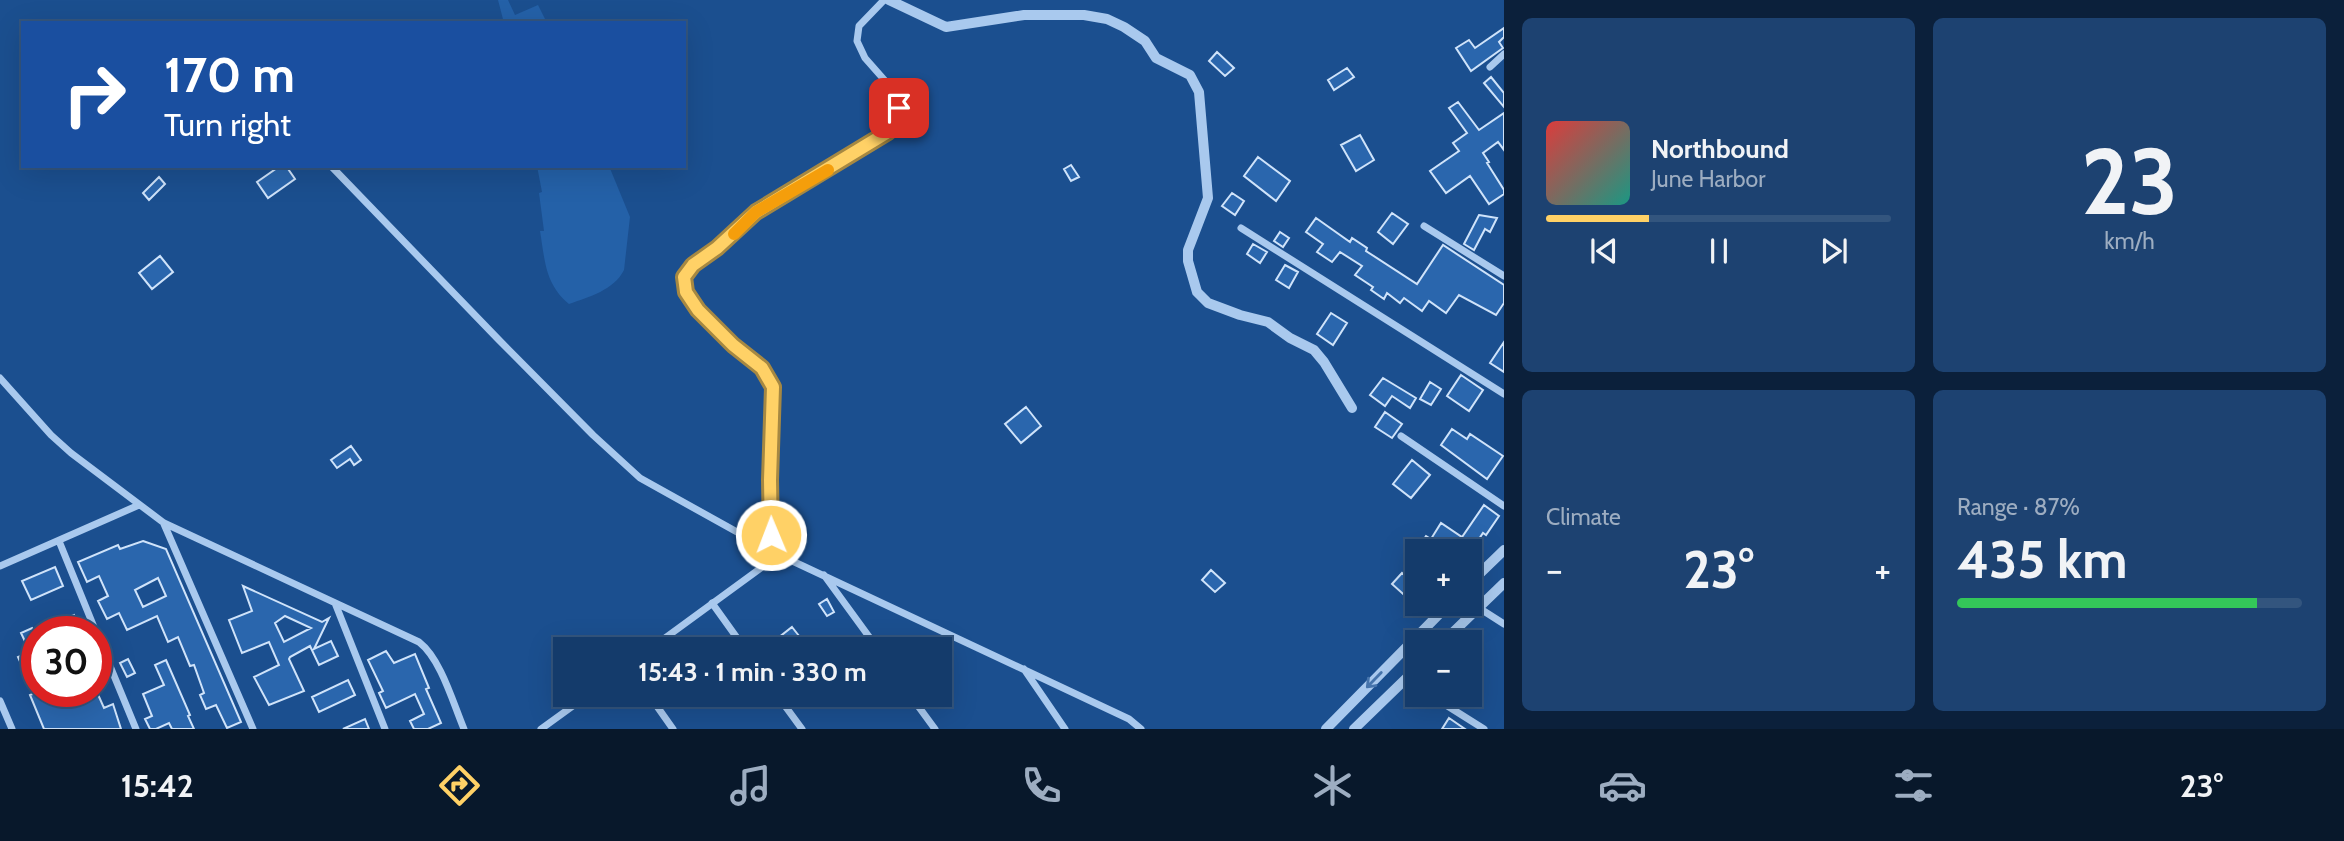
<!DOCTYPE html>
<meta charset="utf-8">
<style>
body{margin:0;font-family:Cabin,sans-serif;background:#1d4271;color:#f1f3f6;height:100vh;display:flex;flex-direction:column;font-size:26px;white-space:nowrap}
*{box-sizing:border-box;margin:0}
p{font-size:23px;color:#9dadc1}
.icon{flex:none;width:38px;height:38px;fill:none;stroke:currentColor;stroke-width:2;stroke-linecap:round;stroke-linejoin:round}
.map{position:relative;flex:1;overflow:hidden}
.side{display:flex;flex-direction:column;gap:18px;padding:18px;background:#0b203b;width:840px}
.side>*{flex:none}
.hud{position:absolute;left:21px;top:21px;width:665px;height:147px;border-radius:0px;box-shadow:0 7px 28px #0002,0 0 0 2px #33557e;background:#1a4fa0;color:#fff;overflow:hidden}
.tools{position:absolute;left:1405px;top:539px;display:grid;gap:14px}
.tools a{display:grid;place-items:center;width:77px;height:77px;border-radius:0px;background:#143b6b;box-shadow:0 7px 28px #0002,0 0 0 2px #33557e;font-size:35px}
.speed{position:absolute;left:21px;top:616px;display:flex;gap:14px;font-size:35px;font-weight:700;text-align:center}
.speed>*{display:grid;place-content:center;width:91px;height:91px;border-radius:50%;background:#143b6b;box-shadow:0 7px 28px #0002,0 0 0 2px #33557e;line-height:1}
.speed .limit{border:10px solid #d22;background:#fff;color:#111}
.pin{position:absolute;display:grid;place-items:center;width:60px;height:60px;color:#fff;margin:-30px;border-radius:14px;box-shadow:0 4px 10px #0006}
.me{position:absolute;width:77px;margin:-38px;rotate:359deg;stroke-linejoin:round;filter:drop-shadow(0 0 5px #0008)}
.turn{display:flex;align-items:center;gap:24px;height:147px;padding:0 28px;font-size:32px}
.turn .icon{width:91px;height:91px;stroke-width:2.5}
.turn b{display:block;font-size:49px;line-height:60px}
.big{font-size:52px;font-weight:800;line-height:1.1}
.side .tile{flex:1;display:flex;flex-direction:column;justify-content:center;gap:10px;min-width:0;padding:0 24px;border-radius:10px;background:#1d4271}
.side .dial{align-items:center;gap:0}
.dial b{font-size:91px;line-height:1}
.song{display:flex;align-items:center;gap:21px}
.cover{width:84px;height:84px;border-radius:10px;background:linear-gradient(135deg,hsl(0 70% 55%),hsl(170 70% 35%))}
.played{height:7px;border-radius:4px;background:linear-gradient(90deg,#ffd166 30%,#33557e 30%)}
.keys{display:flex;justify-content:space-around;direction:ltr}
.heat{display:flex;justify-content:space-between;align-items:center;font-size:38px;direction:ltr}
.charge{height:10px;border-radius:5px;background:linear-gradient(90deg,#34c759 87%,#33557e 0)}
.side .tiles{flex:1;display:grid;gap:18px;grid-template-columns:repeat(2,1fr)}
.trip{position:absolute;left:553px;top:637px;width:399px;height:70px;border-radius:0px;background:#143b6b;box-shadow:0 7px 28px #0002,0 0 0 2px #33557e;font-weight:800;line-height:70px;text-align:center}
.dock{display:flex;height:112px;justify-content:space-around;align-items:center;background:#08182b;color:#9dadc1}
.dock .icon{width:49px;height:49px}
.dock .selected{color:#ffd166}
.dock b{font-size:32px;color:#f1f3f6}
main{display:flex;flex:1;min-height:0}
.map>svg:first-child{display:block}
</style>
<main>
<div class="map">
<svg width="1504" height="729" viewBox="0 0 1504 729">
<rect width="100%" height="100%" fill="#1b4f8f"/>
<path fill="#2461a8" d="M 498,0 L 508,0 L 515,15 L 538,5 L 547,23 L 504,23 Z
M 537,166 L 609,166 L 630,217 L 624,270 C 614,290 589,297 569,304 C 545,284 545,261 540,231 L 544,231 L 539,193 L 542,192 Z"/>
<path fill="#2a66ad" stroke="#cfe3fa" stroke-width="2" fill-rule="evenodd" d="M 1504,28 L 1504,37 L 1499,42 L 1503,48 L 1471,71 L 1456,48 L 1469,40 L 1475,48 Z
M 1217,52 L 1234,68 L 1225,76 L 1209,61 Z
M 1347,68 L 1354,77 L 1334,90 L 1328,80 Z
M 1491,77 L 1504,93 L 1504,107 L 1484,83 Z
M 1458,102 L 1479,130 L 1504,113 L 1504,150 L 1498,142 L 1483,153 L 1489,162 L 1487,163 L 1504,190 L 1504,194 L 1489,204 L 1470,176 L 1446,193 L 1430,171 L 1459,151 L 1453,143 L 1467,133 L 1449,108 Z
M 1360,135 L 1374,160 L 1356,171 L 1341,145 Z
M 1258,157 L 1290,181 L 1276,201 L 1244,176 Z
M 1071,165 L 1079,177 L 1071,181 L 1064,169 Z
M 280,166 L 286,166 L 295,179 L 268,198 L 257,182 Z
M 159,177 L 165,184 L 149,200 L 143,193 Z
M 1232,193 L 1244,201 L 1235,215 L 1222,206 Z
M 1392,213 L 1408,224 L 1393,244 L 1378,232 Z
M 1479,215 L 1497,218 L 1490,232 L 1485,229 L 1474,250 L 1464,244 Z
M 1316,218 L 1350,242 L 1352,238 L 1367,248 L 1366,251 L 1417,284 L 1443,245 L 1504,285 L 1504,303 L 1496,315 L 1459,295 L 1446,313 L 1429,301 L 1422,311 L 1404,298 L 1400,303 L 1387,293 L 1384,299 L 1371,290 L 1373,287 L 1355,275 L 1362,266 L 1340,252 L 1332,262 L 1317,252 L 1323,244 L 1306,232 Z
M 1280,232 L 1289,238 L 1283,247 L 1274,241 Z
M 1253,244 L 1267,252 L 1260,263 L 1247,254 Z
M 160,256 L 173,272 L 152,289 L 139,273 Z
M 1285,265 L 1298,272 L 1289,288 L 1276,280 Z
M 1331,313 L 1347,323 L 1333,345 L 1317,334 Z
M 1504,342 L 1504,372 L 1490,363 Z
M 1461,375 L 1483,390 L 1469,411 L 1447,396 Z
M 1383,378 L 1416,398 L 1410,408 L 1392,396 L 1385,406 L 1370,395 Z
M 1430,382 L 1441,389 L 1431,405 L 1420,399 Z
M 1026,407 L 1041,426 L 1021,443 L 1005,424 Z
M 1385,412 L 1402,424 L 1392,438 L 1375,427 Z
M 1452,429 L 1467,439 L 1470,434 L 1503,456 L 1487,479 L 1441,445 Z
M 351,446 L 361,460 L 354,465 L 350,459 L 337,468 L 331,460 Z
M 1412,460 L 1430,475 L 1411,498 L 1393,484 Z
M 1484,505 L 1499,516 L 1486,535 L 1483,533 L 1471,551 L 1455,551 L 1442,543 L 1436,551 L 1416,551 L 1426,536 L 1431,539 L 1441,523 L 1462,537 Z
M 143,541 L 166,549 L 241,722 L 227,728 L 216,705 L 206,709 L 200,695 L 204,693 L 194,665 L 190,666 L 178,637 L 168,642 L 157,616 L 127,630 L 119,613 L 107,619 L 98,601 L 108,596 L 99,576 L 87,582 L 78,562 L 118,545 L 120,549 ZM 158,578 L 166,596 L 143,607 L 135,590 Z
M 55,567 L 63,586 L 31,600 L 22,581 Z
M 1211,570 L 1225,583 L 1215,592 L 1202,580 Z
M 1402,573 L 1411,581 L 1408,583 L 1418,592 L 1411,601 L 1392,584 Z
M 243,586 L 322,622 L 329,618 L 314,649 L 331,641 L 338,656 L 319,665 L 310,646 L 290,657 L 289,659 L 304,691 L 269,705 L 254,677 L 279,665 L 269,642 L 242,653 L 229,620 L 252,611 ZM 285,616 L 311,628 L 284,642 L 275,623 Z
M 827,599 L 834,612 L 827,616 L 819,604 Z
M 74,615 L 81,632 L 37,632 L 37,668 L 25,673 L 18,657 L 30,652 L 21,633 L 32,628 L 33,631 Z
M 792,627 L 803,641 L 793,649 L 779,649 L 773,642 Z
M 386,651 L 394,663 L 415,654 L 429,688 L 426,689 L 441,723 L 428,729 L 414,729 L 410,721 L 424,714 L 415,694 L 386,708 L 379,693 L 383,691 L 368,660 Z
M 128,659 L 135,673 L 127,677 L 120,663 Z
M 166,660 L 190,715 L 188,716 L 194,729 L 172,729 L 169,723 L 156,729 L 150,729 L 145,719 L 152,716 L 143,694 L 164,685 L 155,665 Z
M 348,680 L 355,695 L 319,712 L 312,697 Z
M 96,690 L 104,708 L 113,704 L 121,729 L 44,729 L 30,695 L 40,691 L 57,691 L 63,704 Z
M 1449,718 L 1465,729 L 1442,729 Z
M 365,719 L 369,729 L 343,729 Z"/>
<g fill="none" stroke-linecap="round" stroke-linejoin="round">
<path stroke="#a9c9ee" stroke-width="7" d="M 1490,67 L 1504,54
M 331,166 L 498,339 L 593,435 L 640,478 L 771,551 L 1129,719 L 1141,729
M 1424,226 L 1504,276
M 1241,228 L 1504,394
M 0,378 L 51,435 L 71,453 L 164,523 L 419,642 C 441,659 453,703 464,729
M 1401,436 L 1504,506
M 164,524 L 253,729
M 59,541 L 96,632
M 0,566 L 139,505
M 824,575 L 878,649
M 335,603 L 385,729
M 712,603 L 745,649
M 1479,608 L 1504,624
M 96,632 L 136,729
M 650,649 L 765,565 L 771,551 L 770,480 L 773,387 L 762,368 L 749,359 L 698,310 L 686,292 L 684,277 L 693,265 L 717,248 L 756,213 L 888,132 L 899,108 L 895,92 L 865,58 L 857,41 L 859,26 L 884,0
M 1024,669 L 1065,729
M 1405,679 L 1418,687
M 649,695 L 673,729
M 777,695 L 802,729
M 910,695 L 935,729
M 1430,695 L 1484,729
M 0,701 L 12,729
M 541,729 L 588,695"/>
<path stroke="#a9c9ee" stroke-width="10" d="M 889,0 L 946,27 L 1024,15 L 1084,15 L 1107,19 L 1124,27 L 1145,41 L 1156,58 L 1190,75 L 1199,92 L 1208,198 L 1188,250 L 1188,261 L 1197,292 L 1208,303 L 1240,315 L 1268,322 L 1290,338 L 1314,350 L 1324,362 L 1352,408
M 1470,583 L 1504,550
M 1443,642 L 1504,583
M 1326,729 L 1449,604
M 1354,729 L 1418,667"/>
</g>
<defs><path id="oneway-shaft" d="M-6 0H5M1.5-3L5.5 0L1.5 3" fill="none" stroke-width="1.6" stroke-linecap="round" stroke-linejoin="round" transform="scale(1.75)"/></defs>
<use stroke="#4674ac" href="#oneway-shaft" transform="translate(1374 680) rotate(134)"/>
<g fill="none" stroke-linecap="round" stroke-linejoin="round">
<g stroke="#a68842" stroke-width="18">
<path id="route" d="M 771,535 L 770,480 L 773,387 L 762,368 L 733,345 L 698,310 L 686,292 L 684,277 L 693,265 L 717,248 L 756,212 L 888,132 L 899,108"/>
</g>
<use href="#route" stroke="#ffd166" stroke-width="12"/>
<path stroke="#f59e0b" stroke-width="12" d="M 734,234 L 756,212 L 828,170"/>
</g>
</svg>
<div class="tools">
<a>+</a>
<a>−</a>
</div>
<div class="speed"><div class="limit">30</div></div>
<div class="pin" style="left:899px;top:108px;background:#d93025"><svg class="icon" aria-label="arrive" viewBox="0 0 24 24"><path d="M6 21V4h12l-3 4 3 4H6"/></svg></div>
<svg class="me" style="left:771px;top:535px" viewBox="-20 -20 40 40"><circle r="17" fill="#ffd166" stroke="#fff" stroke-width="3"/><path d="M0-11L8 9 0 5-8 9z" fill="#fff"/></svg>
<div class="trip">15:43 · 1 min · 330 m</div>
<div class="hud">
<div class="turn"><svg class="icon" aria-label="right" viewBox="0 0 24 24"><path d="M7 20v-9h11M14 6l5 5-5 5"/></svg><div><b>170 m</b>Turn right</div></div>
</div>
</div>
<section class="side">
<div class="tiles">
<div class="tile">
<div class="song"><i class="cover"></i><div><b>Northbound</b><p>June Harbor</p></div></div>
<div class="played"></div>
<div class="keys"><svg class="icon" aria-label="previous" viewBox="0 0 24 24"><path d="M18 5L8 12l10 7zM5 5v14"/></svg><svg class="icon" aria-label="pause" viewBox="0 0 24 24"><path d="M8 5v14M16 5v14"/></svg><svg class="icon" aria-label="next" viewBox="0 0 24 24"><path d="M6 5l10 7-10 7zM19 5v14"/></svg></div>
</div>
<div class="tile dial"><b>23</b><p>km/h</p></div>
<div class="tile"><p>Climate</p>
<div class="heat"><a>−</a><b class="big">23°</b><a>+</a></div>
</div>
<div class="tile"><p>Range · 87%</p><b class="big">435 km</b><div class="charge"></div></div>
</div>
</section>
</main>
<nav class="dock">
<b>15:42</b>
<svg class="icon selected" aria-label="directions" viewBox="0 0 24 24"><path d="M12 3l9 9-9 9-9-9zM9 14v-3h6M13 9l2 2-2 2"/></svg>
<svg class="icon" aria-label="music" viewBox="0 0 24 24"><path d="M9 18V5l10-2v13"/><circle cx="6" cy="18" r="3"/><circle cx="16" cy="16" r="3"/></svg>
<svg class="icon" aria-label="phone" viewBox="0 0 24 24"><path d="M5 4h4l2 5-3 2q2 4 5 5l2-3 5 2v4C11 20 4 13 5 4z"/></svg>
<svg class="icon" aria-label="climate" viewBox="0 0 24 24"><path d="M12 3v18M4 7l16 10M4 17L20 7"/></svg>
<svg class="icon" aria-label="car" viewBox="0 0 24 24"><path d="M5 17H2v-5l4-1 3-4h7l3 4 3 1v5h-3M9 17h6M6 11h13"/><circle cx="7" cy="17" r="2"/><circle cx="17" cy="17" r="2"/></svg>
<svg class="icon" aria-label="filters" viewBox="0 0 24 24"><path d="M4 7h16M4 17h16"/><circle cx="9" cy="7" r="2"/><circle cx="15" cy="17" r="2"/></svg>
<b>23°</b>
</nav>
